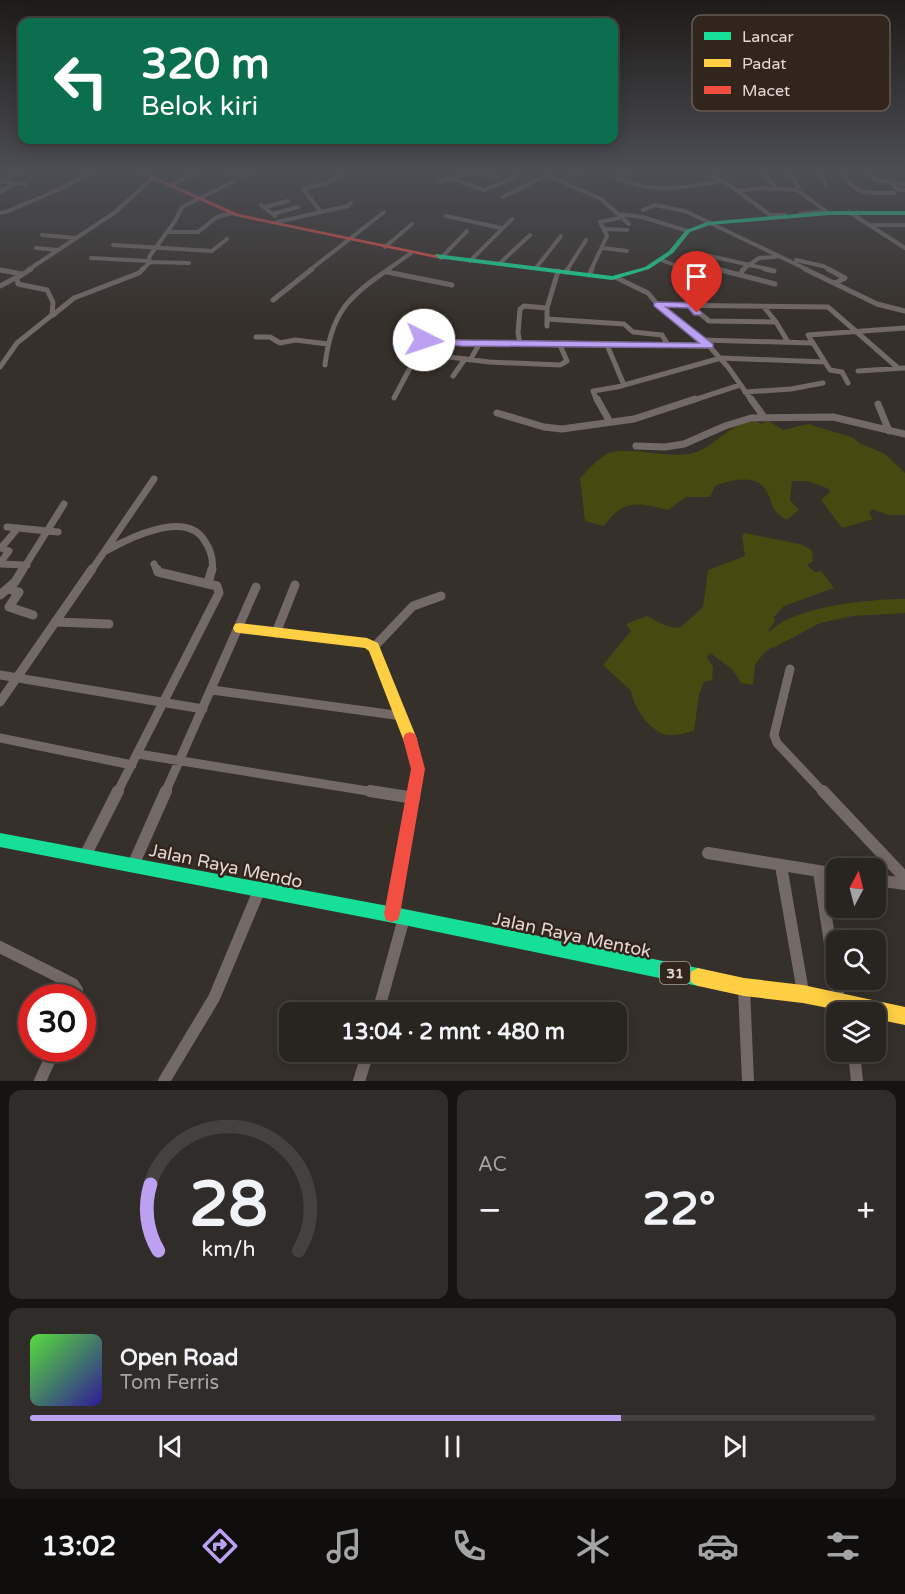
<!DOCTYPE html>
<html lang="id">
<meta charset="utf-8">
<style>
body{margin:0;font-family:"Varela Round",sans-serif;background:#302c29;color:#f1f3f6;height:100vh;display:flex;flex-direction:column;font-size:22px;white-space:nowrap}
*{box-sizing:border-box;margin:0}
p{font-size:20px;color:#a5a4a5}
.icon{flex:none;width:33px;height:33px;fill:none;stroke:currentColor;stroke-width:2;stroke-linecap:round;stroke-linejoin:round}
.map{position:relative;height:1081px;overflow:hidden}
.drawer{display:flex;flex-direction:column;gap:9px;padding:9px;background:#161412;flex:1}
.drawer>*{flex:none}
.top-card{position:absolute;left:18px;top:18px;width:600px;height:126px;border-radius:12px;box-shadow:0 3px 15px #0003,0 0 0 2px #44413e;background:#0b6e4f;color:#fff;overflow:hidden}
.needle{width:39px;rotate:7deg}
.controls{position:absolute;left:826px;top:858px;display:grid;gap:12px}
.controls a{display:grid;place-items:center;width:60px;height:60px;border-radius:12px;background:#282420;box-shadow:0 3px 15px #0003,0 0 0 2px #44413e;font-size:30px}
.speed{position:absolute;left:18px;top:984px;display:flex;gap:12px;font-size:30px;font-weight:700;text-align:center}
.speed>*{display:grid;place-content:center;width:78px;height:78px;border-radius:50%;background:#282420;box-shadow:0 3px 15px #0003,0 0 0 2px #44413e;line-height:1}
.speed .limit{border:9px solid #d22;background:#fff;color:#111}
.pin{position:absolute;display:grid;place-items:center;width:51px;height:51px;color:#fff;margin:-62px -26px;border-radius:50% 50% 50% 0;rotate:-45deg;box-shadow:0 0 6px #0007}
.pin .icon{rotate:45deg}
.me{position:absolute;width:66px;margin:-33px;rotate:94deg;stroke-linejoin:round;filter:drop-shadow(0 0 4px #0008)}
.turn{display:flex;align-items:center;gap:21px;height:126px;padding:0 24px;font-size:27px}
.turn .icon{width:78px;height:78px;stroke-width:2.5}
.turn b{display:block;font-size:42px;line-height:51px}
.big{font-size:45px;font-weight:800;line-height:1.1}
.drawer .widget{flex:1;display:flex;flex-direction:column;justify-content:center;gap:9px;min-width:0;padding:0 21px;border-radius:12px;background:#302c29}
.drawer .dial{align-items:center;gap:0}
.dial svg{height:156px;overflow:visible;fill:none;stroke:#44413e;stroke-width:7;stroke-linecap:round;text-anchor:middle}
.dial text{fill:#f1f3f6;stroke:none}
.song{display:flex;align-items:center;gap:18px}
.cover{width:72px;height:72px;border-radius:9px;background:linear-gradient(135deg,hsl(110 70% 55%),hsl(250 70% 35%))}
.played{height:6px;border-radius:3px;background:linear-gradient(90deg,#bca0f2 70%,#44413e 70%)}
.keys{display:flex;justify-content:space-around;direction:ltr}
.heat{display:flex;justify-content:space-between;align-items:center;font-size:33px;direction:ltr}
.drawer .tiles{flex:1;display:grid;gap:9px;grid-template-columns:1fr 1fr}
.widget:last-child{grid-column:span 2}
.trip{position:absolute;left:279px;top:1002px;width:348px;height:60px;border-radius:12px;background:#282420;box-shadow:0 3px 15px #0003,0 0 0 2px #44413e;font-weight:800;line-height:60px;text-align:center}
.tabs{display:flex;height:96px;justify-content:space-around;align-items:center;background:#100e0d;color:#a5a4a5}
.tabs .icon{width:42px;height:42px}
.tabs .current{color:#bca0f2}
.tabs b{font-size:27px;color:#f1f3f6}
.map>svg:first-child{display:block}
</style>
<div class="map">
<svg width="905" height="1081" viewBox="0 0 905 1081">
<rect width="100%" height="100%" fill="#36302a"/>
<path fill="#464910" d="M 755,421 L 761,424 L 768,421 L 783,430 L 808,424 L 854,438 L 859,443 L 885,454 L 905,473 L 905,515 L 888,515 L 872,509 L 869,513 L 873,519 L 842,528 L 821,500 L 830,492 L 829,489 L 808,481 L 792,481 L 790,500 L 799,510 L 787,520 C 767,508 776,505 765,489 C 755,473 728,481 715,486 L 710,497 L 686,497 L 668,510 C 638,503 624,498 604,526 L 585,521 L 580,478 C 588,470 597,459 607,454 C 626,444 674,462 699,451 C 720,441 730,424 755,421 Z
M 745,533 L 800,544 L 812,550 L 813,561 L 807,565 L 815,572 L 821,571 L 834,588 L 784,606 L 774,617 L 775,621 L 768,631 L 773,633 L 781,624 L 793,630 L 763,654 L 755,665 L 753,685 L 741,683 L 732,669 L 710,653 L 707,657 L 713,667 L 712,680 L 704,682 L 699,695 L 694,731 C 686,733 678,735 670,735 C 651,735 633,706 631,691 L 603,665 L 631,631 L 626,624 L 647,616 L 664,625 L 675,628 L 681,627 L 703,607 L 708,570 L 745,556 L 742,536 Z"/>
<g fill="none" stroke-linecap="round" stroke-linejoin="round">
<path fill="#464910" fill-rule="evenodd" d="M 905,599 L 905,613 L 853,616 L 820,623 L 773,648 L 767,645 L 764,640 C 780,606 872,599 905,599 Z"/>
<path stroke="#736966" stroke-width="4" d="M 218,170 L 243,175 L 262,170
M 482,170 L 450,178 L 484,190 L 513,178 L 511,176 L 516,174
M 557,170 L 547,175 L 601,199 L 618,214 L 642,217 L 688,231
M 569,170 L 579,174
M 637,170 L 617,178 C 651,194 685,188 721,181
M 716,170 L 721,172 L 713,177 L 728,184 L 770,215 L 785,215
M 766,170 L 767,178 L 777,189
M 788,170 L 798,187 L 797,190
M 818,170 L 826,185
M 840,170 C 858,197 863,192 894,193
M 867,170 L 875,180 L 905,184
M 477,171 L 497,178
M 0,181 L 25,184
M 440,181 L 450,178
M 1,182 L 21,170
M 892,184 L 897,189 L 905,190
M 170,185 L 205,170
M 738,191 L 760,188 L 797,190 L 826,211
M 0,192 L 15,183
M 503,197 L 547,175
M 261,205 L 275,216
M 265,207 L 288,201
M 643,210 L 655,205 L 685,211 L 808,270
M 320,211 L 303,189 L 327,183 L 346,170
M 849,212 L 905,248
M 0,213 C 11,212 17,206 27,203 C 51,194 74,182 97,170
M 273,214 L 298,207
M 618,214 L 629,224
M 800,214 L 826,211
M 446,216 L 501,228
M 277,222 L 348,206 L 351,203
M 871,225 L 905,225
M 606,229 L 627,230
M 167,232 L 198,232 L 217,217 L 232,213
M 42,235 L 76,238
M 113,245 L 212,251 L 227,239
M 385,247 L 412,224
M 36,248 L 58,250
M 603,248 L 627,251
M 710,256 L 772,270
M 91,258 L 148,261
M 441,258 L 467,231
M 661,260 L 685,269 L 706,266 L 723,270
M 796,260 L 823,266 L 831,270
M 470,261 L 512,219
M 150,262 L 189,263
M 499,264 L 530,235
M 536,268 L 561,236
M 0,270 L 2,270
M 28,270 L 114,213 L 154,177
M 142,270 L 150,262 L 149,257 L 175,221 L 182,207 L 235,181
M 310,270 L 384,212
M 387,270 L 411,253
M 567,270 L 586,240
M 591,270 L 607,236 L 600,222 L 619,218
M 742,270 L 759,258 L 776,257"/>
<path stroke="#736966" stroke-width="5" d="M 717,269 L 775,284
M 765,269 L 774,271
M 805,269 L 877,304 L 905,311
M 828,269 L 845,278 L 835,283
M 0,270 L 22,274
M 387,272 L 452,285
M 566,272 L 568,269
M 589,275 L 592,269
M 739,275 L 744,269
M 617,278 L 648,293 L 661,309 L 709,346 L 728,367 L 752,401
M 0,286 L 17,277
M 273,300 L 312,269
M 657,305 L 828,307 L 898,368
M 690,305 L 709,321 L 776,322 L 764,307
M 53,315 L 74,298 L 139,273 L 143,269
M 547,319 L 624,324 L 633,332 L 662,335 L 668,345
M 776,322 L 788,342
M 547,326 L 547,308 L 558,271
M 256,337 L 270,337 L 280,343 L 295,340 L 328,344
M 703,340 L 813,343
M 520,344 L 518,333 L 520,309 L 524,306 L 547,308
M 607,345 L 624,385
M 418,353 L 422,341 L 560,345
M 470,360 L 480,343
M 325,365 C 331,314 347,297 389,269
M 0,367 L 17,343 L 52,315 L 53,302 L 47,290 L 18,284 L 17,278 L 31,269
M 858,371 L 905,368
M 453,376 L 465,359
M 848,383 L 842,372 L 830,370 L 808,335 L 905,328
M 745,392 L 791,389 L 823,383
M 394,398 L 418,353 L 489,362 L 560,365 L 567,361 L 560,345 L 562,343 L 709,346
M 597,401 L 593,391 L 617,387 L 721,358 L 825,362
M 691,401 L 740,385"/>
<path stroke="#736966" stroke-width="7" d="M 597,399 L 610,422
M 751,399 L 764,417
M 878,404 L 889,431
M 497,413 L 544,427 L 562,429 L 634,419 L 695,399
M 636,446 L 665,447 L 684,444 L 725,426 L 751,418 L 833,417 L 905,434
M 7,527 L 58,532
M 106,551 C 129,538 185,510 204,540 C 211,550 214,559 212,571
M 0,563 L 9,551 L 1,548 L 18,528
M 0,564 L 27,565
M 154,564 L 157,571
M 22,571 L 64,504
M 91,571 L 154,479"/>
<path stroke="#736966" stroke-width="9" d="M 208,583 L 212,569
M 8,589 L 19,592 L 9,607 L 33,615
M 0,595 L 15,582 L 23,569
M 55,622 L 109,624
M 276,633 L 295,585
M 374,647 L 413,606 L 441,596
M 790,669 L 774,735 L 777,743 L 824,793
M 0,675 L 203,709
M 212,690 L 402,716
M 0,702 L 92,569
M 0,738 L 132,765
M 138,754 L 380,793
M 117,793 L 219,593 L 217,586 L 158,572 L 157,569
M 165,793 L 256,587"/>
<path stroke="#736966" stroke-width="12" d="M 370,791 L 414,798
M 823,791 L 905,878
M 708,853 L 837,874
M 86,854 L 118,791
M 134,863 L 166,791
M 781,866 L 803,992
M 819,872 L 839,1001
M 876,880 L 905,884
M 0,947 L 73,984 L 77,990 L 77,998
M 744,988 L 748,1081
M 378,1012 L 404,918
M 854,1052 L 857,1081
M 40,1081 L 55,1048
M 164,1081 L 214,998 L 258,893
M 359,1081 L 368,1052"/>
<path fill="#16e098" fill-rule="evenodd" d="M 829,211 L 905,211 L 905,215 L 829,215 L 710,225 L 690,232 L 673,253 L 649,269 L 612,280 L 436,258 L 433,256 L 436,254 L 612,276 L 645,267 L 669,251 L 686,230 L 707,222 Z
M 0,833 L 404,909 L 698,968 L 704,971 L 707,977 L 704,983 L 698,986 L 404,925 L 0,847 Z"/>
<path fill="#ffcf43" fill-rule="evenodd" d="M 239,623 L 367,638 L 378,643 L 417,739 L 415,744 L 410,746 L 405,744 L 369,651 L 365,648 L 239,633 L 235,632 L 233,628 L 235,624 Z
M 698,968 L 744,978 L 803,985 L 905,1007 L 905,1025 L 876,1019 L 876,1012 L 848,1012 L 803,1003 L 744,996 L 698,986 L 692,983 L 689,977 L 692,971 Z"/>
<path fill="#f24e42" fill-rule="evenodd" d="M 133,170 L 138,170 L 239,214 L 439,256 L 436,258 L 235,216 Z
M 410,732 L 415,734 L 417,739 L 425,769 L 400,914 L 398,920 L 392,922 L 386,920 L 384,914 L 411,769 L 403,739 L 405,734 Z"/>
</g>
<linearGradient id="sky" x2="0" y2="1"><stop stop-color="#1e1a17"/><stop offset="0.53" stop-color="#4c4e55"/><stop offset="1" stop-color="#4c4e55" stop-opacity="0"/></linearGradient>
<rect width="905" height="321" fill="url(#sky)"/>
<path fill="#bca0f2" stroke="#7a689d" stroke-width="1.5" d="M 657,302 L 693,303 L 702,313 L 701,315 L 694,315 L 688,308 L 666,307 L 713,344 L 713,348 L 461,346 L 424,343 L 419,340 L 424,338 L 461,340 L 699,343 L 654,306 L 654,303 Z"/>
<g text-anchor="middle" stroke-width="5" stroke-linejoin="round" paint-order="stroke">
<rect fill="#31251c" stroke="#ada39d" stroke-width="1.5" x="660" y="962" width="30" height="22" rx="4.5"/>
<g font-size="14" font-weight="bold" fill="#e2d9d4">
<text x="675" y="978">31</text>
</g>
<g font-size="18" fill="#e2d9d4" stroke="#31251c">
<text transform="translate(226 866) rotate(12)" y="6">Jalan Raya Mendo</text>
<text transform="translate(572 935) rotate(12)" y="6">Jalan Raya Mentok</text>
</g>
</g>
<rect x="692" y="15" width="198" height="96" rx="9" fill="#31251c" stroke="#665b53" stroke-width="1.5"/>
<rect x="704" y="32" width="27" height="8" fill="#16e098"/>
<rect x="704" y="59" width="27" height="8" fill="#ffcf43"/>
<rect x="704" y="86" width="27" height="8" fill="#f24e42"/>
<g font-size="16" fill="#e2d9d4">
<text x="742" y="42">Lancar</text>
<text x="742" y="69">Padat</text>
<text x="742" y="96">Macet</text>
</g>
</svg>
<div class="controls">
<a><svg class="needle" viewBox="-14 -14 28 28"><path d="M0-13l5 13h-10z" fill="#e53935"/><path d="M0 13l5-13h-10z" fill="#a5a4a5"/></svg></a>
<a><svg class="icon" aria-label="search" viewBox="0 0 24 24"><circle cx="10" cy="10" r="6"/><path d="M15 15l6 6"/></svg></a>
<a><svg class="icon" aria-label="layers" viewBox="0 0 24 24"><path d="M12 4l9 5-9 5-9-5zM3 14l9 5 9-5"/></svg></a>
</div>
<div class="speed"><div class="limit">30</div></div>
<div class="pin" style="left:697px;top:313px;background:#d93025"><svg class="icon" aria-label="arrive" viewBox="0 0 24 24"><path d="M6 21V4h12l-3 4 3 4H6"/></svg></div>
<svg class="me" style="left:424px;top:340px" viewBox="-20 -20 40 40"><circle r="19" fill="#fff"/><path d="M0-13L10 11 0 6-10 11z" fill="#bca0f2"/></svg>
<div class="trip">13:04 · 2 mnt · 480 m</div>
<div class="top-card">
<div class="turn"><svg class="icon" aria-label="left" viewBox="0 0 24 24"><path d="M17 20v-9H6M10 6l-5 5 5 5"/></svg><div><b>320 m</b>Belok kiri</div></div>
</div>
</div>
<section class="drawer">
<div class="tiles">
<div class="widget dial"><svg viewBox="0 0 100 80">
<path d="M14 69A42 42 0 1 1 86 69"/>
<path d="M14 69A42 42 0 0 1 10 35" stroke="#bca0f2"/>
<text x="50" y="56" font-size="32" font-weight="700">28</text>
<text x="50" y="72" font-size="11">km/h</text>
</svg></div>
<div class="widget"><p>AC</p>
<div class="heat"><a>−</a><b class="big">22°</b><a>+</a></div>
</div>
<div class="widget">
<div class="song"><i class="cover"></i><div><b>Open Road</b><p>Tom Ferris</p></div></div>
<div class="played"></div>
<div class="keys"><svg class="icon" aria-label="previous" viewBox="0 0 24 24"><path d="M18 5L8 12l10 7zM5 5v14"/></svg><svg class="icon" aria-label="pause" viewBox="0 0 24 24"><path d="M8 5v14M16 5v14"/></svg><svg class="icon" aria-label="next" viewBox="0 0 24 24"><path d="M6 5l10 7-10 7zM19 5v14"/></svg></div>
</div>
</div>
</section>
<nav class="tabs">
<b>13:02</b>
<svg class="icon current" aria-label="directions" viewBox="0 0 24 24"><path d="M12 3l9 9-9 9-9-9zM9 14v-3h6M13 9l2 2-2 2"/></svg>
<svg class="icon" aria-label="music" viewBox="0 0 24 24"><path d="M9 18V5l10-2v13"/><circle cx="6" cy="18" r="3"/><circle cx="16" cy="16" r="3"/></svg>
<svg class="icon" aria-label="phone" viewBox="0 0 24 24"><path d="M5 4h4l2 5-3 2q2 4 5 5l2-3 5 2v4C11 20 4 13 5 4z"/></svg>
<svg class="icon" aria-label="climate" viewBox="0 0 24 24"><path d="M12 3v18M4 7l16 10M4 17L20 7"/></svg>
<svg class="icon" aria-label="car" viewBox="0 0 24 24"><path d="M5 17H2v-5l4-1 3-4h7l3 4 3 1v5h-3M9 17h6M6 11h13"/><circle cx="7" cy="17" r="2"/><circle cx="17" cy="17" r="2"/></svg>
<svg class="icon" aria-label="filters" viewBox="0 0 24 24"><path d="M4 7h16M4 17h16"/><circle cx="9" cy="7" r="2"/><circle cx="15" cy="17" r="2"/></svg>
</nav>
